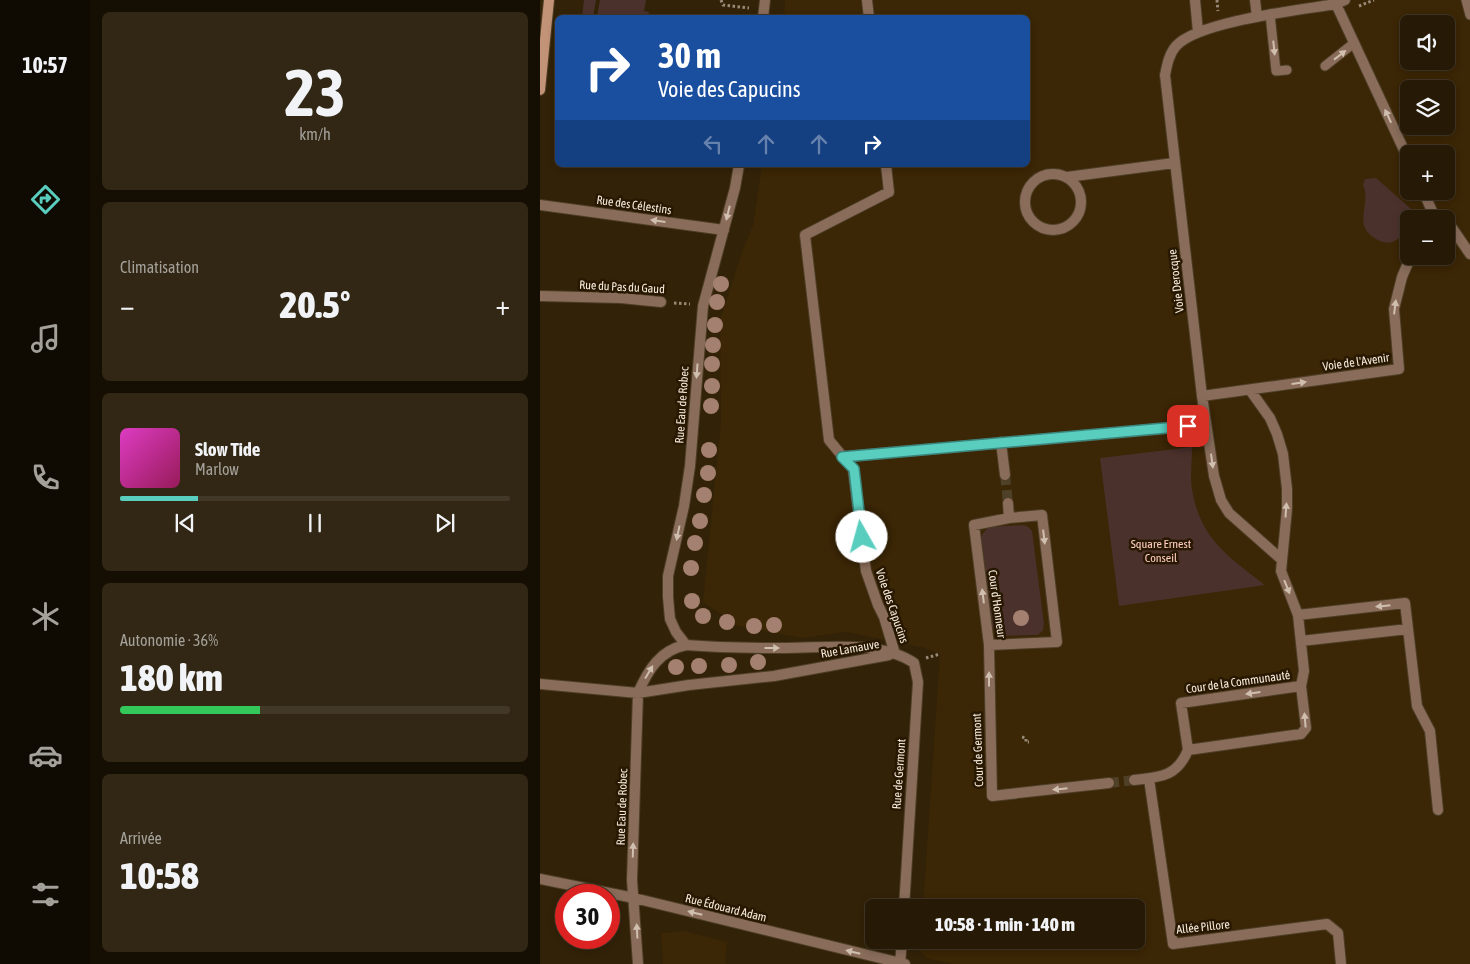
<!DOCTYPE html>
<html lang="fr">
<meta charset="utf-8">
<style>
body{margin:0;font-family:"Asap Condensed",sans-serif;background:#322714;color:#f1f3f6;height:100vh;display:flex;flex-direction:column;font-size:19px;white-space:nowrap}
*{box-sizing:border-box;margin:0}
p{font-size:16px;color:#a4a19b}
.icon{flex:none;width:28px;height:28px;fill:none;stroke:currentColor;stroke-width:2;stroke-linecap:round;stroke-linejoin:round}
.map{position:relative;flex:1;overflow:hidden}
.panel{display:flex;flex-direction:column;gap:12px;padding:12px;background:#150e03;width:450px}
.panel>*{flex:none}
.top-card{position:absolute;left:15px;top:15px;width:475px;height:152px;border-radius:8px;box-shadow:0 2px 8px #0003,0 0 0 1px #423828;background:#1a4fa0;color:#fff;overflow:hidden}
.fabs{position:absolute;left:860px;top:15px;display:grid;gap:10px}
.fabs a{display:grid;place-items:center;width:55px;height:55px;border-radius:8px;background:#261a06;box-shadow:0 2px 8px #0003,0 0 0 1px #423828;font-size:25px}
.speed{position:absolute;left:15px;top:884px;display:flex;gap:10px;font-size:25px;font-weight:700;text-align:center}
.speed>*{display:grid;place-content:center;width:65px;height:65px;border-radius:50%;background:#261a06;box-shadow:0 2px 8px #0003,0 0 0 1px #423828;line-height:1}
.speed .limit{border:8px solid #d22;background:#fff;color:#111}
.pin{position:absolute;display:grid;place-items:center;width:42px;height:42px;color:#fff;margin:-21px;border-radius:10px;box-shadow:0 2px 8px #0006}
.me{position:absolute;width:55px;margin:-28px;rotate:353deg;stroke-linejoin:round;filter:drop-shadow(0 0 4px #0008)}
.turn{display:flex;align-items:center;gap:18px;height:105px;padding:0 20px;font-size:22px}
.turn .icon{width:65px;height:65px;stroke-width:2.5}
.turn b{display:block;font-size:35px;line-height:42px}
.lanes{display:flex;align-items:center;height:48px;padding:0 20px;background:#0003;justify-content:center;gap:25px;direction:ltr}
.lanes .off{opacity:.35}
.big{font-size:38px;font-weight:800;line-height:1.1}
.panel .card{flex:1;display:flex;flex-direction:column;justify-content:center;gap:8px;min-width:0;padding:0 18px;border-radius:8px;background:#322714}
.panel .dial{align-items:center;gap:0}
.dial b{font-size:65px;line-height:1}
.song{display:flex;align-items:center;gap:15px}
.cover{width:60px;height:60px;border-radius:8px;background:linear-gradient(135deg,hsl(310 70% 55%),hsl(330 70% 35%))}
.played{height:5px;border-radius:2px;background:linear-gradient(90deg,#59cebe 20%,#423828 20%)}
.keys{display:flex;justify-content:space-around;direction:ltr}
.heat{display:flex;justify-content:space-between;align-items:center;font-size:28px;direction:ltr}
.charge{height:8px;border-radius:4px;background:linear-gradient(90deg,#34c759 36%,#423828 0)}
.trip{position:absolute;left:325px;top:899px;width:280px;height:50px;border-radius:8px;background:#261a06;box-shadow:0 2px 8px #0003,0 0 0 1px #423828;font-weight:800;line-height:50px;text-align:center}
main{display:flex;flex:1;min-height:0}
.dock{display:flex;flex-direction:column;width:90px;justify-content:space-around;align-items:center;background:#0f0a02;color:#a4a19b}
.dock .icon{width:35px;height:35px}
.dock .on{color:#59cebe}
.dock b{font-size:22px;color:#f1f3f6}
.map>svg:first-child{display:block}
</style>
<main>
<nav class="dock">
<b>10:57</b>
<svg class="icon on" aria-label="directions" viewBox="0 0 24 24"><path d="M12 3l9 9-9 9-9-9zM9 14v-3h6M13 9l2 2-2 2"/></svg>
<svg class="icon" aria-label="music" viewBox="0 0 24 24"><path d="M9 18V5l10-2v13"/><circle cx="6" cy="18" r="3"/><circle cx="16" cy="16" r="3"/></svg>
<svg class="icon" aria-label="phone" viewBox="0 0 24 24"><path d="M5 4h4l2 5-3 2q2 4 5 5l2-3 5 2v4C11 20 4 13 5 4z"/></svg>
<svg class="icon" aria-label="climate" viewBox="0 0 24 24"><path d="M12 3v18M4 7l16 10M4 17L20 7"/></svg>
<svg class="icon" aria-label="car" viewBox="0 0 24 24"><path d="M5 17H2v-5l4-1 3-4h7l3 4 3 1v5h-3M9 17h6M6 11h13"/><circle cx="7" cy="17" r="2"/><circle cx="17" cy="17" r="2"/></svg>
<svg class="icon" aria-label="filters" viewBox="0 0 24 24"><path d="M4 7h16M4 17h16"/><circle cx="9" cy="7" r="2"/><circle cx="15" cy="17" r="2"/></svg>
</nav>
<section class="panel">
<div class="card dial"><b>23</b><p>km/h</p></div>
<div class="card"><p>Climatisation</p>
<div class="heat"><a>−</a><b class="big">20.5°</b><a>+</a></div>
</div>
<div class="card">
<div class="song"><i class="cover"></i><div><b>Slow Tide</b><p>Marlow</p></div></div>
<div class="played"></div>
<div class="keys"><svg class="icon" aria-label="previous" viewBox="0 0 24 24"><path d="M18 5L8 12l10 7zM5 5v14"/></svg><svg class="icon" aria-label="pause" viewBox="0 0 24 24"><path d="M8 5v14M16 5v14"/></svg><svg class="icon" aria-label="next" viewBox="0 0 24 24"><path d="M6 5l10 7-10 7zM19 5v14"/></svg></div>
</div>
<div class="card"><p>Autonomie · 36%</p><b class="big">180 km</b><div class="charge"></div></div>
<div class="card"><p>Arrivée</p><b class="big">10:58</b></div>
</section>
<div class="map">
<svg width="930" height="964" viewBox="0 0 930 964">
<rect width="100%" height="100%" fill="#322208"/>
<path fill="#3b2605" fill-rule="evenodd" d="M 245,0 L 930,0 L 930,964 L 413,964 L 386,958 L 381,952 L 382,940 L 596,940 L 596,908 L 383,907 L 400,654 L 385,648 L 307,632 L 262,638 L 198,626 L 163,602 L 181,421 L 180,320 L 202,252 L 213,225 L 222,165 L 488,165 L 488,18 L 244,17 ZM 869,24 L 906,24 L 906,61 L 869,61 ZM 869,89 L 906,89 L 906,126 L 869,126 ZM 869,154 L 906,154 L 906,191 L 869,191 ZM 869,219 L 906,219 L 906,256 L 869,256 Z
M 144,931 L 187,942 L 185,963 L 189,964 L 123,964 L 121,933 Z"/>
<path fill="#4b312c" d="M 44,0 L 56,0 L 53,17 L 42,17 Z
M 60,0 L 106,0 L 104,11 L 109,12 L 108,17 L 57,17 Z
M 836,178 L 870,208 L 873,219 L 869,219 L 867,232 C 855,241 850,247 836,239 C 811,225 832,204 823,185 L 825,179 Z
M 652,447 C 652,460 650,476 652,489 C 660,539 688,556 725,585 L 579,606 L 560,458 Z
M 484,525 L 488,527 L 492,531 L 504,624 L 503,630 L 498,635 L 461,636 L 452,627 L 440,540 L 443,533 L 449,527 Z"/>
<g fill="none" stroke-linecap="round" stroke-linejoin="round">
<path stroke="#4f4028" stroke-width="10" stroke-dasharray="10 5" stroke-linecap="butt" d="M 465,475 L 468,503
M 569,783 L 594,780"/>
<g stroke="#4d3e26" stroke-width="11">
<path id="lane" d="M 926,0 L 930,15
M 730,14 L 736,71 L 747,70
M 785,66 L 814,43"/>
</g>
<g stroke="#4d3e26" stroke-width="12">
<path id="street" d="M 327,0 L 329,18
M 655,0 L 658,32
M 715,0 L 717,17
M 796,4 L 869,161
M 223,18 L 225,0
M 199,165 L 195,188 L 163,306 L 150,466 L 144,506 L 128,576 L 128,597 L 130,619 L 136,632 L 146,645 C 180,648 212,648 246,648 C 286,648 340,640 374,663 L 378,682 L 364,908
M 346,165 L 349,192 L 265,235 L 289,440 L 313,469 L 326,571 L 338,605 L 344,617 L 355,654
M485 202a28 28 0 1 1 56 0a28 28 0 1 1-56 0Z
M 527,177 L 634,163
M 883,191 L 892,211 L 888,219
M 0,205 L 184,230
M 906,219 L 930,254
M 0,296 L 81,298 L 121,302
M 710,390 L 730,418 L 737,434 L 743,454 L 747,489 L 747,509 L 741,571 L 758,615 L 764,671 L 761,686 L 766,728 L 761,734 L 648,750 L 641,703 L 761,686
M 662,396 L 859,369 L 854,309 L 862,277 L 871,256
M 461,442 L 465,475
M 302,457 L 666,425
M 468,503 L 469,518
M 741,559 L 689,513 L 681,500 L 674,476 L 662,396 L 625,75 C 627,65 629,54 636,46 C 658,21 761,10 796,4 L 805,0
M 758,615 L 865,603 L 877,706 L 890,731 L 898,810
M 761,641 L 868,629
M 449,645 L 517,642 L 502,515 L 469,518 L 434,525 L 449,645 L 452,796 L 569,783
M 0,684 L 98,693 L 149,685 L 234,676 L 349,655
M 609,779 L 633,944 L 787,924 L 798,933 L 801,964
M 594,780 C 620,777 637,777 648,750
M 0,879 L 94,898 L 365,964
M 98,964 L 92,880 L 98,693 C 108,670 120,650 146,645
M 360,964 L 362,940"/>
</g>
<g stroke="#4d3e26" stroke-width="12">
<path id="secondary" d="M 0,90 L 9,0"/>
</g>
<path stroke="#988a76" stroke-width="3" stroke-dasharray="2.5 2.5" stroke-linecap="butt" d="M 181,0 L 183,5 L 209,8
M 677,0 L 678,11
M 819,6 L 834,0
M 134,303 L 150,304
M 386,658 L 400,654
M 482,737 L 486,738 L 486,742 L 489,742"/>
<use href="#lane" stroke="#896c5a" stroke-width="9"/>
<use href="#street" stroke="#896c5a" stroke-width="10"/>
<use href="#secondary" stroke="#c29376" stroke-width="10"/>
</g>
<g fill="#a3806f">
<circle cx="181" cy="284" r="8"/>
<circle cx="177" cy="302" r="8"/>
<circle cx="175" cy="325" r="8"/>
<circle cx="173" cy="345" r="8"/>
<circle cx="172" cy="364" r="8"/>
<circle cx="172" cy="386" r="8"/>
<circle cx="171" cy="406" r="8"/>
<circle cx="169" cy="450" r="8"/>
<circle cx="168" cy="473" r="8"/>
<circle cx="164" cy="495" r="8"/>
<circle cx="160" cy="521" r="8"/>
<circle cx="155" cy="543" r="8"/>
<circle cx="151" cy="568" r="8"/>
<circle cx="152" cy="601" r="8"/>
<circle cx="163" cy="616" r="8"/>
<circle cx="481" cy="618" r="8"/>
<circle cx="187" cy="622" r="8"/>
<circle cx="234" cy="625" r="8"/>
<circle cx="214" cy="626" r="8"/>
<circle cx="218" cy="662" r="8"/>
<circle cx="189" cy="665" r="8"/>
<circle cx="159" cy="666" r="8"/>
<circle cx="136" cy="667" r="8"/>
</g>
<defs><path id="oneway-solid" d="M-6-.8H1V-3.2L6.5 0L1 3.2V.8H-6Z" transform="scale(1.25)"/></defs>
<g fill="#d0bfae">
<use href="#oneway-solid" transform="translate(734 48) rotate(84)"/>
<use href="#oneway-solid" transform="translate(800 55) rotate(-38)"/>
<use href="#oneway-solid" transform="translate(848 116) rotate(-115)"/>
<use href="#oneway-solid" transform="translate(188 213) rotate(104)"/>
<use href="#oneway-solid" transform="translate(118 221) rotate(-172)"/>
<use href="#oneway-solid" transform="translate(855 307) rotate(-83)"/>
<use href="#oneway-solid" transform="translate(157 371) rotate(94)"/>
<use href="#oneway-solid" transform="translate(759 383) rotate(-8)"/>
<use href="#oneway-solid" transform="translate(672 461) rotate(82)"/>
<use href="#oneway-solid" transform="translate(746 510) rotate(-86)"/>
<use href="#oneway-solid" transform="translate(138 533) rotate(102)"/>
<use href="#oneway-solid" transform="translate(504 537) rotate(83)"/>
<use href="#oneway-solid" transform="translate(747 587) rotate(68)"/>
<use href="#oneway-solid" transform="translate(443 596) rotate(-97)"/>
<use href="#oneway-solid" transform="translate(843 606) rotate(174)"/>
<use href="#oneway-solid" transform="translate(232 648)"/>
<use href="#oneway-solid" transform="translate(109 672) rotate(-59)"/>
<use href="#oneway-solid" transform="translate(449 679) rotate(-90)"/>
<use href="#oneway-solid" transform="translate(713 693) rotate(172)"/>
<use href="#oneway-solid" transform="translate(765 720) rotate(-95)"/>
<use href="#oneway-solid" transform="translate(520 789) rotate(174)"/>
<use href="#oneway-solid" transform="translate(93 850) rotate(-88)"/>
<use href="#oneway-solid" transform="translate(155 913) rotate(-166)"/>
<use href="#oneway-solid" transform="translate(97 931) rotate(-93)"/>
<use href="#oneway-solid" transform="translate(313 952) rotate(-166)"/>
</g>
<g fill="none" stroke-linecap="round" stroke-linejoin="round">
<g stroke="#3a867c" stroke-width="12">
<path id="route" d="M 322,537 L 314,469 L 302,457 L 648,426"/>
</g>
<use href="#route" stroke="#59cebe" stroke-width="9"/>
</g>
<g text-anchor="middle" stroke-width="5" stroke-linejoin="round" paint-order="stroke">
<g font-size="12" fill="#f6ebdc" stroke="#281801">
<text transform="translate(94 205) rotate(8)" y="4">Rue des Célestins</text>
<text transform="translate(636 281) rotate(-97)" y="4">Voie Derocque</text>
<text transform="translate(82 287) rotate(3)" y="4">Rue du Pas du Gaud</text>
<text transform="translate(816 362) rotate(-8)" y="4">Voie de l'Avenir</text>
<text transform="translate(142 405) rotate(-86)" y="4">Rue Eau de Robec</text>
<text transform="translate(457 604) rotate(82)" y="4">Cour d'Honneur</text>
<text transform="translate(352 606) rotate(71)" y="4">Voie des Capucins</text>
<text transform="translate(310 649) rotate(-10)" y="4">Rue Lamauve</text>
<text transform="translate(698 682) rotate(-8)" y="4">Cour de la Communauté</text>
<text transform="translate(438 750) rotate(-92)" y="4">Cour de Germont</text>
<text transform="translate(359 774) rotate(-86)" y="4">Rue de Germont</text>
<text transform="translate(82 807) rotate(-88)" y="4">Rue Eau de Robec</text>
<text transform="translate(186 908) rotate(14)" y="4">Rue Édouard Adam</text>
<text transform="translate(663 927) rotate(-6)" y="4">Allée Pillore</text>
</g>
<g font-size="12" fill="#ffcdc3" stroke="#281801">
<text x="621" y="548">Square Ernest<tspan x="621" dy="14">Conseil</tspan></text>
</g>
</g>
</svg>
<div class="fabs">
<a><svg class="icon" aria-label="sound" viewBox="0 0 24 24"><path d="M4 9h4l5-4v14l-5-4H4zM17 9q2 3 0 6"/></svg></a>
<a><svg class="icon" aria-label="layers" viewBox="0 0 24 24"><path d="M12 4l9 5-9 5-9-5zM3 14l9 5 9-5"/></svg></a>
<a>+</a>
<a>−</a>
</div>
<div class="speed"><div class="limit">30</div></div>
<div class="pin" style="left:648px;top:426px;background:#d93025"><svg class="icon" aria-label="arrive" viewBox="0 0 24 24"><path d="M6 21V4h12l-3 4 3 4H6"/></svg></div>
<svg class="me" style="left:322px;top:537px" viewBox="-20 -20 40 40"><circle r="19" fill="#fff"/><path d="M0-13L10 11 0 6-10 11z" fill="#59cebe"/></svg>
<div class="trip">10:58 · 1 min · 140 m</div>
<div class="top-card">
<div class="turn"><svg class="icon" aria-label="right" viewBox="0 0 24 24"><path d="M7 20v-9h11M14 6l5 5-5 5"/></svg><div><b>30 m</b>Voie des Capucins</div></div>
<div class="lanes"><svg class="icon off" aria-label="left" viewBox="0 0 24 24"><path d="M17 20v-9H6M10 6l-5 5 5 5"/></svg><svg class="icon off" aria-label="ahead" viewBox="0 0 24 24"><path d="M12 20V5M6 11l6-6 6 6"/></svg><svg class="icon off" aria-label="ahead" viewBox="0 0 24 24"><path d="M12 20V5M6 11l6-6 6 6"/></svg><svg class="icon" aria-label="right" viewBox="0 0 24 24"><path d="M7 20v-9h11M14 6l5 5-5 5"/></svg></div>
</div>
</div>
</main>
